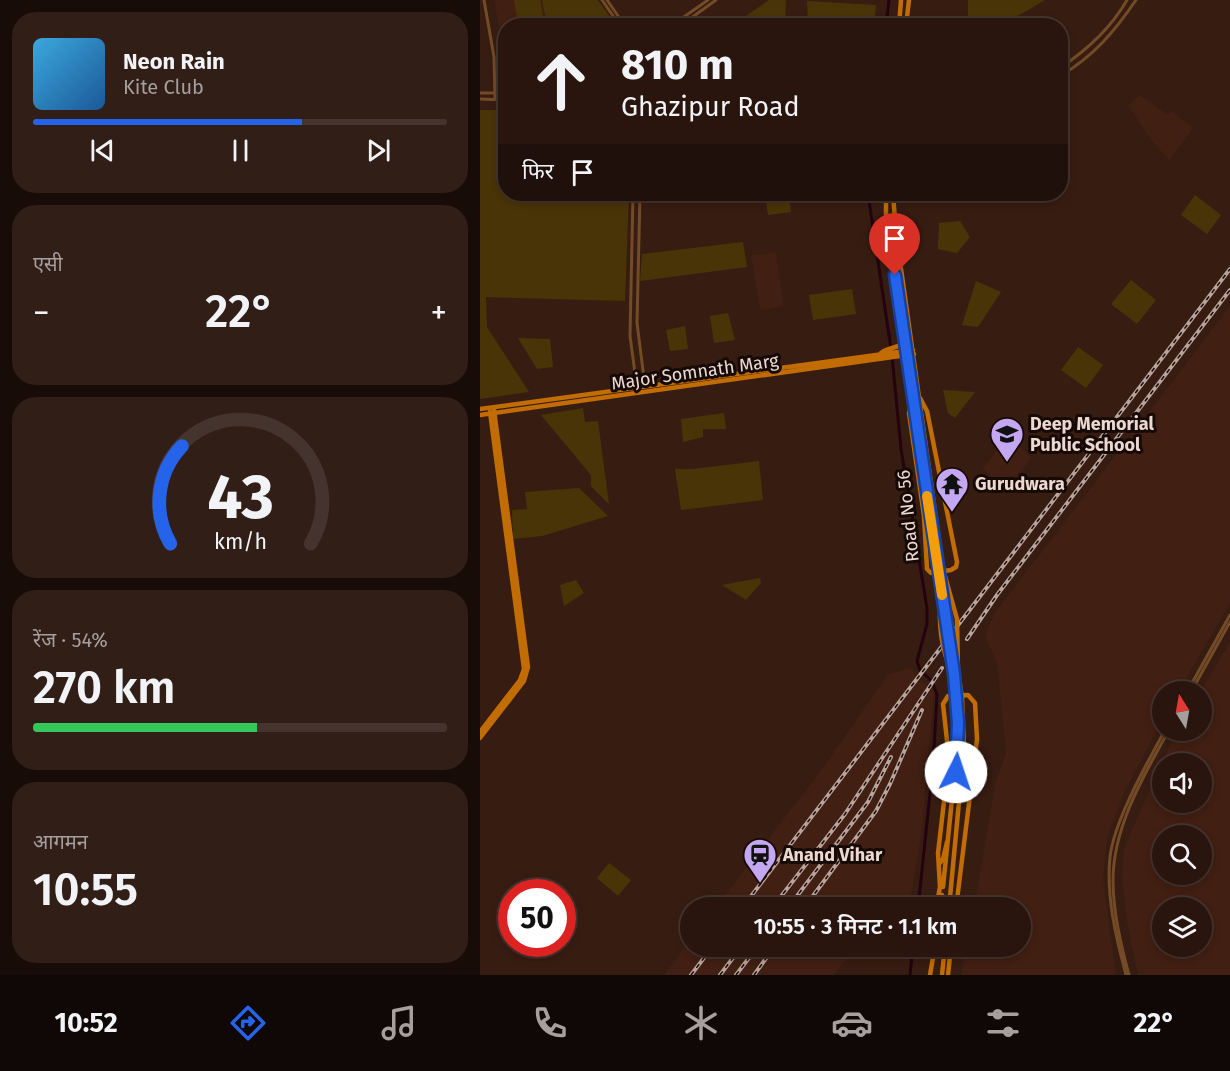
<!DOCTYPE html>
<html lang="hi">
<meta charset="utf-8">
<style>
body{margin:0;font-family:"Fira Sans","Noto Sans Devanagari",sans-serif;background:#311e17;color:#f1f3f6;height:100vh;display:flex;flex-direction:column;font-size:22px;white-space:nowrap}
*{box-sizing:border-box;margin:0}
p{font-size:20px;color:#a59f9e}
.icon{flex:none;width:33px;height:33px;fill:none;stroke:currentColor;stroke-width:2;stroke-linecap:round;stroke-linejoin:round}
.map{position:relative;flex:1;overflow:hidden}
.sheet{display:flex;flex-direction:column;gap:12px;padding:12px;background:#170c08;width:480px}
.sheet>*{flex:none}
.banner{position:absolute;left:18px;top:18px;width:570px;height:183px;border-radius:24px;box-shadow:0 3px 9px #0003,0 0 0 2px #45342e;background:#29150e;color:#f1f3f6;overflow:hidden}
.needle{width:39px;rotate:349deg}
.buttons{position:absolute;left:672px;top:681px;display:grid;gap:12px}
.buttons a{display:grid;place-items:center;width:60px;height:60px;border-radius:50%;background:#29150e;box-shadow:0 3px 9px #0003,0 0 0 2px #45342e;font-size:30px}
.speed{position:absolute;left:18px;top:879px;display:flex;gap:12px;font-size:30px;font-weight:700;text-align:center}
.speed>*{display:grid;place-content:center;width:78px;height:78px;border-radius:50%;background:#29150e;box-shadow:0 3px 9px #0003,0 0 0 2px #45342e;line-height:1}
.speed .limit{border:9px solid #d22;background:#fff;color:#111}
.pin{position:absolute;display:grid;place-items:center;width:51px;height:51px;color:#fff;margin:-62px -26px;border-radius:50% 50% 50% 0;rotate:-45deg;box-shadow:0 0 6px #0007}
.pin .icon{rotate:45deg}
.me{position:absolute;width:66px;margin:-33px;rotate:4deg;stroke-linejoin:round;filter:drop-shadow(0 0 4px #0008)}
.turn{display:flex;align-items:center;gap:21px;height:126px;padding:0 24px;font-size:27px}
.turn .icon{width:78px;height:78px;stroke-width:2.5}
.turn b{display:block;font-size:42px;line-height:51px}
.then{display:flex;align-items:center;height:57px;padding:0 24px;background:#0003;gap:12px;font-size:22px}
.big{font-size:45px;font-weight:600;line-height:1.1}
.sheet .tile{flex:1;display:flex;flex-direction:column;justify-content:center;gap:9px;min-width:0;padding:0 21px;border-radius:24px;background:#311e17}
.sheet .dial{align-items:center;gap:0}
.dial svg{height:156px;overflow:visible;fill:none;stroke:#45342e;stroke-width:7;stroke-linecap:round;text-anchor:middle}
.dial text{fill:#f1f3f6;stroke:none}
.song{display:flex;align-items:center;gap:18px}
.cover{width:72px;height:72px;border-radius:9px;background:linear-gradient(135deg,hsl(200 70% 55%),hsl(210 70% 35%))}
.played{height:6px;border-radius:3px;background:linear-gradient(90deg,#2563eb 65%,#45342e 65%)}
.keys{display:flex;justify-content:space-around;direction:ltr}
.heat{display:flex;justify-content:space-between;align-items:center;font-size:33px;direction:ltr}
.charge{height:9px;border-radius:4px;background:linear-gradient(90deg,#34c759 54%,#45342e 0)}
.trip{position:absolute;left:200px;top:897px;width:351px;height:60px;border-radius:30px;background:#29150e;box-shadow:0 3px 9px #0003,0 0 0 2px #45342e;font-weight:600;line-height:60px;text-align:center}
.dock{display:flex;height:96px;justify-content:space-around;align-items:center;background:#100806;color:#a59f9e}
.dock .icon{width:42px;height:42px}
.dock .on{color:#2563eb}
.dock b{font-size:27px;color:#f1f3f6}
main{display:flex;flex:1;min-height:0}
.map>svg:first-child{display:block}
</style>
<main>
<section class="sheet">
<div class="tile">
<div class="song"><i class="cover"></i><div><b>Neon Rain</b><p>Kite Club</p></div></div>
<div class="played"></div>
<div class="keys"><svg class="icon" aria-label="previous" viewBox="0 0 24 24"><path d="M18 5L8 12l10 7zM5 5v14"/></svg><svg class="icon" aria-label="pause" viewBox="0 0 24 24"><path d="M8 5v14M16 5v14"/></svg><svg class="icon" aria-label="next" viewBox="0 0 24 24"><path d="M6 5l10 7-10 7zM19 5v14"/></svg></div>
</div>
<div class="tile"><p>एसी</p>
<div class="heat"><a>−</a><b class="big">22°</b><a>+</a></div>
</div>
<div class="tile dial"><svg viewBox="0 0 100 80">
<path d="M14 69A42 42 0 1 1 86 69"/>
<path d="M14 69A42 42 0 0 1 20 19" stroke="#2563eb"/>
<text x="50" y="56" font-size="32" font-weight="700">43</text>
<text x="50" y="72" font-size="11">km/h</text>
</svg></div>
<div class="tile"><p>रेंज · 54%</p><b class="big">270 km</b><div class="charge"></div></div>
<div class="tile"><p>आगमन</p><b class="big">10:55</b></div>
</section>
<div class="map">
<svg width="750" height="975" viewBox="0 0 750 975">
<rect width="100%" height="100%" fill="#371c12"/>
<path fill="#411f12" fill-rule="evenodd" d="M 14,0 L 62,0 L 67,25 L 26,26 L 25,58 Z
M 660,95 L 688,115 L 692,111 L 713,128 L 689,160 L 672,141 L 648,105 Z
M 296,253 L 304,306 L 280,310 L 271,255 Z
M 750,306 L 750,603 L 699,691 L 682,692 L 682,721 L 646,789 L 627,838 L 623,879 L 636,975 L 481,975 L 486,947 L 540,946 L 540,908 L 494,907 L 515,785 L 526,753 L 517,663 L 505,636 L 514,614 Z
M 527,438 L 552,457 L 527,489 L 502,469 Z
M 750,641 L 750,975 L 658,975 L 646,917 L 642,876 L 644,848 L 689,747 L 698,731 L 722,730 L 721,691 ZM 682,764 L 722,764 L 722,802 L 682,802 ZM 682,836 L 722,836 L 722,874 L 682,874 ZM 682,908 L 722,908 L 722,946 L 682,946 Z
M 431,668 L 434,674 L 454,691 L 442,830 L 429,907 L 236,907 L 348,761 L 407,675 Z
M 210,941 L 210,946 L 376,947 L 354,975 L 184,975 Z"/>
<path fill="#493407" d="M 34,0 L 60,0 L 65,25 L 38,25 Z
M 62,0 L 118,0 L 136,25 L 67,25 Z
M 289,0 L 306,0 L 305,23 L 268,25 L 263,18 Z
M 488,0 L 565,0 C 535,18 525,26 488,25 Z
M 327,1 L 396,5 L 394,25 L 328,25 Z
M 0,110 L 25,110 L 26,194 L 149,194 L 145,301 L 6,297 L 7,327 L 49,392 L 0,399 Z
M 309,194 L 311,212 L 288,215 L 285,195 Z
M 715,195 L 741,215 L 727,234 L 701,215 Z
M 480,221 L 490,237 L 477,253 L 458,249 L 459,223 Z
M 263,242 L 267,267 L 160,281 L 162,254 Z
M 651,280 L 676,300 L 657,324 L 631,304 Z
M 496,281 L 521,292 L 498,327 L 482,325 Z
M 372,289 L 376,314 L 333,320 L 329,295 Z
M 248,313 L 255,340 L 234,343 L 230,316 Z
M 205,326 L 208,349 L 190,351 L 186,330 Z
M 38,338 L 70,339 L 73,367 L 57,369 Z
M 598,347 L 623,365 L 606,388 L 581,370 Z
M 463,390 L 495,392 L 475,418 L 468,413 Z
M 103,408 L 105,422 L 118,421 L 129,504 L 111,486 L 111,475 L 61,415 Z
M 244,413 L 246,429 L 223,429 L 223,437 L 203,442 L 201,419 Z
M 279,461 L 283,500 L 201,510 L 195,469 L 213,469 Z
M 99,488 L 128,516 L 62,536 L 33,539 L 32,510 L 47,509 L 45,492 Z
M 280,578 L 281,583 L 266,600 L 242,585 Z
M 96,580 L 104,593 L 84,606 L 80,585 Z
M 129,863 L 151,880 L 138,896 L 117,878 Z"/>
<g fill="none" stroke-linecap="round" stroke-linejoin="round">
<path stroke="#25020f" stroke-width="3" d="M 406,26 L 409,0
M 388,194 L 411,349
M 412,356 L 421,449 L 447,608 L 447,624 L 437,661 L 440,670 L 452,681 L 457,695 L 453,765 L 438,908
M 430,975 L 433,946"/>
<path stroke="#734b26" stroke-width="3" d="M 4,0 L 14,57 L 15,100
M 122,0 L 140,26
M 127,0 L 145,26
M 191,26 L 228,0
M 200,26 L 236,0
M 580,68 C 607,50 631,28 647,0
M 580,76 C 613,57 635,31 656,0
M 0,93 L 26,93
M 0,99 L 26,100
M 153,194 L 150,336 L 157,388
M 160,194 L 157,323 L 165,386
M 707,692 L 750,615
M 711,692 L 750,622
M 646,975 C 636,938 626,896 630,857 C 634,821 667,763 685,730
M 649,975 C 641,945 633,912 633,880 C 633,827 664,775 689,730"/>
<path stroke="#c16d03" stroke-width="4.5" d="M 419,26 L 421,0
M 426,26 L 429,0
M 406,194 L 406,215 L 458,570
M 413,194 L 416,233 L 463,569
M 401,353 C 408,347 417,349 425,342
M 433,400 L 429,413 L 444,516 L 447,569 L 451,573 L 471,570 L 476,567 L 477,562 L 447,411 L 440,398
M 0,409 L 433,350
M 0,415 L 434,354
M 466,585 L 470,615
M 0,732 L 40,680 L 44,669 L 10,412
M 0,738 L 44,681 L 48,667 L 14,410
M 459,864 L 463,859 L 467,842
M 463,887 L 477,750 L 476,699
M 456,908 L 460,887 L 458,853 L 469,759 L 463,704 L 468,696 L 488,695 L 495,703 L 497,739 L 476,908
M 460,908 L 462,895
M 469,908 L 484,749 L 482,698
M 450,975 L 455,946
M 462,975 L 465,946
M 468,975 L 471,946"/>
<g stroke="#b9a39b" stroke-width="4">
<path id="rail" d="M 487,639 L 517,595 L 750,290
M 262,908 L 750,269
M 292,908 L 365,814 L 462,668
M 308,908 L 388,802 L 411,757
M 324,908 L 396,811 L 410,784 L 442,710
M 211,975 L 233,946
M 240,975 L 262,946
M 256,975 L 278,946
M 274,975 L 295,946"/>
</g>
<use href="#rail" stroke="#160a06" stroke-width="1.5" stroke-dasharray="4.5" stroke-linecap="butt"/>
<path stroke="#c16d03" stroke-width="4.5" d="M 463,569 L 477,619 L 478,672
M 458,570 L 476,699
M 461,598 C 458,621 461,651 472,671
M 470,615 L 482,698"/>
</g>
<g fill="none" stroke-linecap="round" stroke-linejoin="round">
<g stroke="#184099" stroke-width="15">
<path id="route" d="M 415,275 L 474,674 L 478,723 L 476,772"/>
</g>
<use href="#route" stroke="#2563eb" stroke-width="10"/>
<path stroke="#f59e0b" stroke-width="10" d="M 447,496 L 462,595"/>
</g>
<defs>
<g id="school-pin" transform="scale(1.725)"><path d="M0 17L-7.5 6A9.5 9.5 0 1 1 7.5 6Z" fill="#c4a7f1" stroke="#160a06"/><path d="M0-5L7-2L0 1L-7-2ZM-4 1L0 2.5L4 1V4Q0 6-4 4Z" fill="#111"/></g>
<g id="temple-pin" transform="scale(1.725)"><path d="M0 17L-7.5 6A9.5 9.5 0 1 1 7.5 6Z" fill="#c4a7f1" stroke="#160a06"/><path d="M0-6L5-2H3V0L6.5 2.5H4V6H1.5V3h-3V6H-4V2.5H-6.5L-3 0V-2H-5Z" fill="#111"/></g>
<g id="station-pin" transform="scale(1.725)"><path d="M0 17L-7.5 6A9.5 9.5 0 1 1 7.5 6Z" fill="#c4a7f1" stroke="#160a06"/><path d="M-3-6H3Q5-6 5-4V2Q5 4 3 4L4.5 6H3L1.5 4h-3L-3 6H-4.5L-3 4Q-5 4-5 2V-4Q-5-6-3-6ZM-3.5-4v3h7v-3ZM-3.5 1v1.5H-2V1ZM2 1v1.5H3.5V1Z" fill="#111"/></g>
</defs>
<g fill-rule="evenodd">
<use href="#school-pin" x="527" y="434"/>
<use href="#temple-pin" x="472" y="484"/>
<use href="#station-pin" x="280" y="855"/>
</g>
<g text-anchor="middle" stroke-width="6" stroke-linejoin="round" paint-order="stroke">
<g font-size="18" fill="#ecd8d1" stroke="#160a06">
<text transform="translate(215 372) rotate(-8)" y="6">Major Somnath Marg</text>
<text transform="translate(428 516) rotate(-96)" y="6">Road No 56</text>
</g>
<g font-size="18" font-weight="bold" fill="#ecd8d1" stroke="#160a06" text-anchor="start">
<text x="550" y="430">Deep Memorial<tspan x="550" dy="21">Public School</tspan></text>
<text x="495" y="490">Gurudwara</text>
<text x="303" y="861">Anand Vihar</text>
</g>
</g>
</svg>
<div class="buttons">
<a><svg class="needle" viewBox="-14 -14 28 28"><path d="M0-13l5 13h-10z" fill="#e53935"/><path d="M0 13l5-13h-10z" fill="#a59f9e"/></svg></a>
<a><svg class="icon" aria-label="sound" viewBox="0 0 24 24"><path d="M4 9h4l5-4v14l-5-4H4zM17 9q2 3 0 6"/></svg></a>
<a><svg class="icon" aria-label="search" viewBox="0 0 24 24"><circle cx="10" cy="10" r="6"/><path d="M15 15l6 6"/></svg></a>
<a><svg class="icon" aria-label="layers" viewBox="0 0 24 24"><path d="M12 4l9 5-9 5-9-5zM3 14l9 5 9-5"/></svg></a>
</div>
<div class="speed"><div class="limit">50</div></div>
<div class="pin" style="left:415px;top:275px;background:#d93025"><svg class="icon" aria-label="arrive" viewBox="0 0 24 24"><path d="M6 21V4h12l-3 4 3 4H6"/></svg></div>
<svg class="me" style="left:476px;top:772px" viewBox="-20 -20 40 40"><circle r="19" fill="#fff"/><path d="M0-13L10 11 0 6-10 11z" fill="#2563eb"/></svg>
<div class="trip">10:55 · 3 मिनट · 1.1 km</div>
<div class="banner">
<div class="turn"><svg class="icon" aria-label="ahead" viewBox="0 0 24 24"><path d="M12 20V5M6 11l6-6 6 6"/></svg><div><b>810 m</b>Ghazipur Road</div></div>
<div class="then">फिर<svg class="icon" aria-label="arrive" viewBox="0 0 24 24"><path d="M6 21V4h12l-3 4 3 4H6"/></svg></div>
</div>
</div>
</main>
<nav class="dock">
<b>10:52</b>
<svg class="icon on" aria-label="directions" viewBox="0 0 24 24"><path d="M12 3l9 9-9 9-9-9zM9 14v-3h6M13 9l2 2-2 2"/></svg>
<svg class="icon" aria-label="music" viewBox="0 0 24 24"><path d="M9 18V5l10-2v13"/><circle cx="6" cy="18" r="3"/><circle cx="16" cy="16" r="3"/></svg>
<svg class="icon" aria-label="phone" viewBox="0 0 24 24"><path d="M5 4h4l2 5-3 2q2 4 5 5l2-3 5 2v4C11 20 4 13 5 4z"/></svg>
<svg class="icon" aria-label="climate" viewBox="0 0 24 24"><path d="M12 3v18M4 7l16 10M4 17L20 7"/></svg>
<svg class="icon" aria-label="car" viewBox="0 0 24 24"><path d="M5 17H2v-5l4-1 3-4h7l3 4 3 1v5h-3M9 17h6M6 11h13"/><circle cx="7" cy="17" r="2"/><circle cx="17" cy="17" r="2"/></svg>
<svg class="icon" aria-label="filters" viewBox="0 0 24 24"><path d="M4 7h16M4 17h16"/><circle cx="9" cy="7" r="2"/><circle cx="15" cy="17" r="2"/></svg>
<b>22°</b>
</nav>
